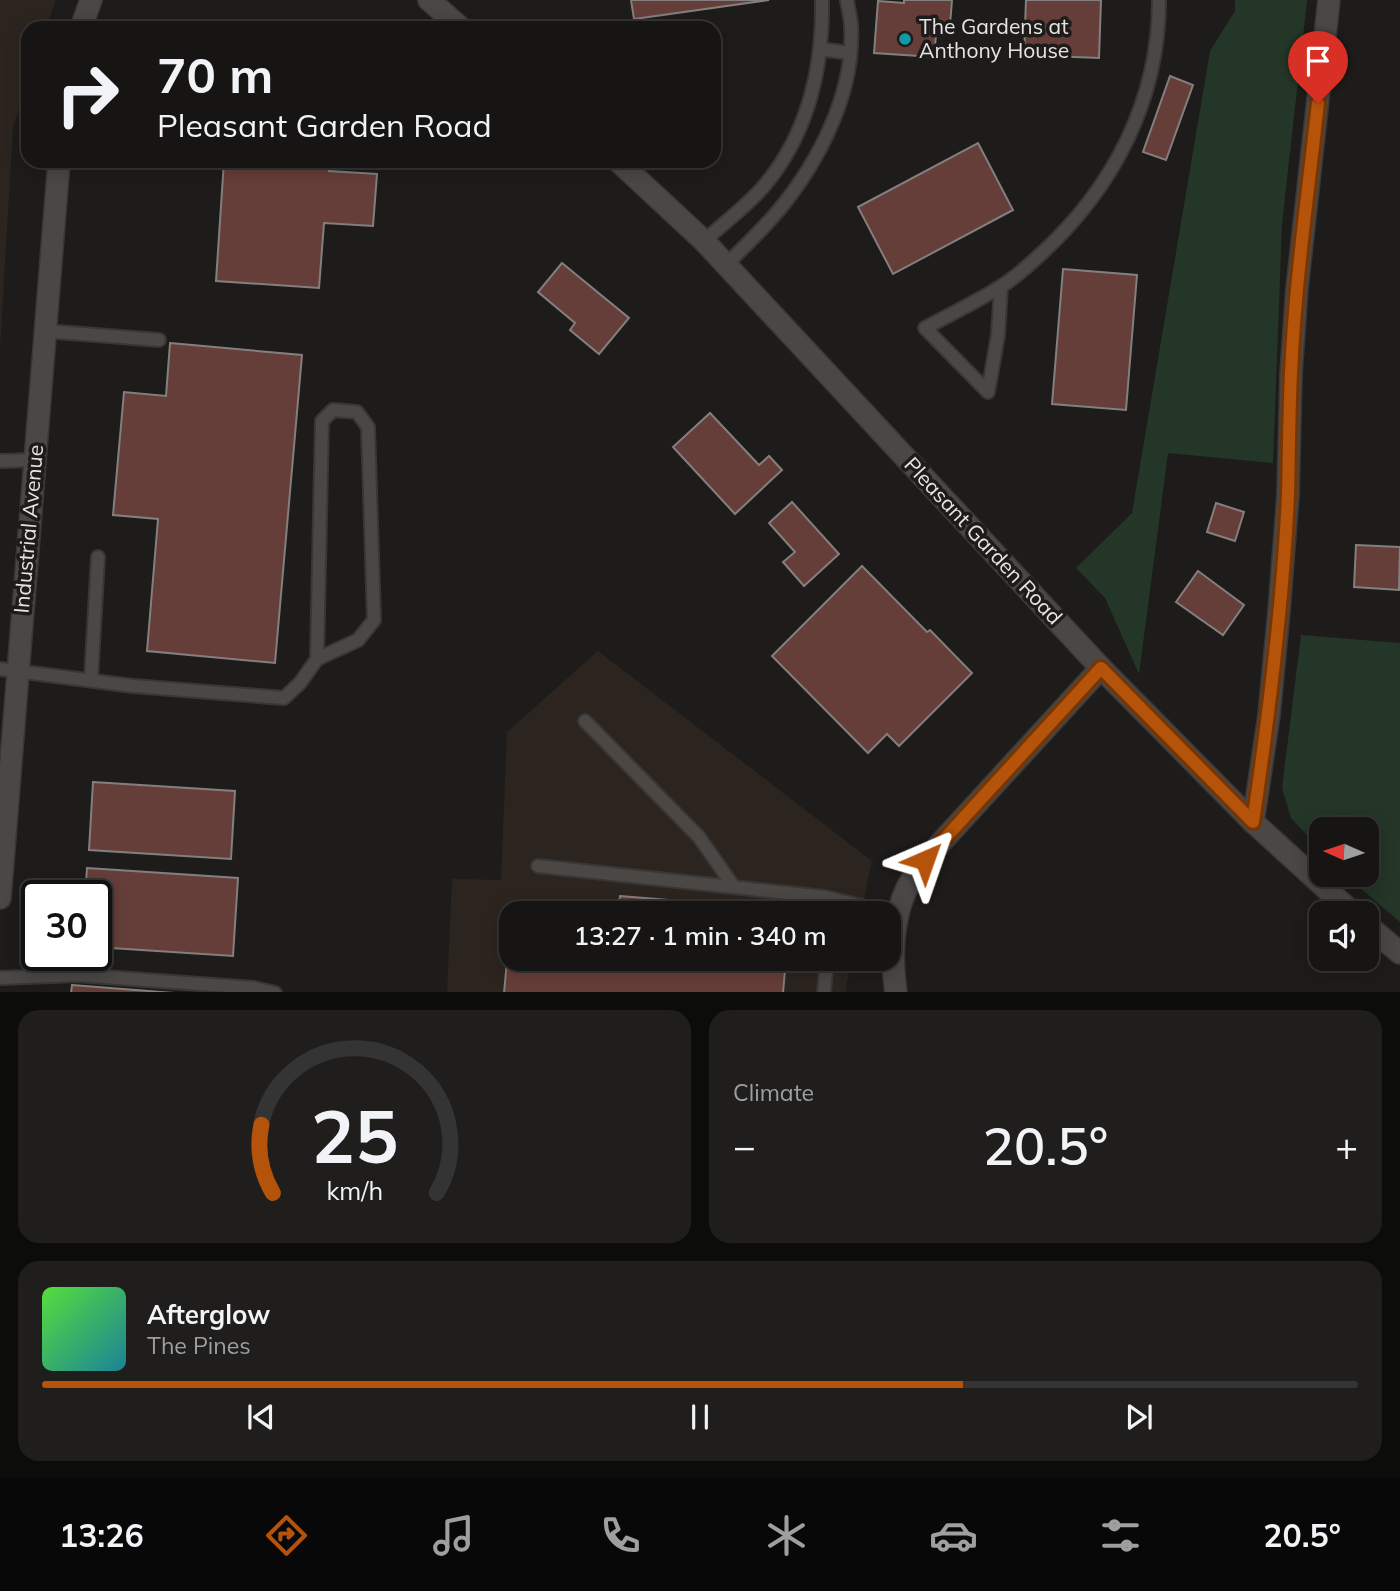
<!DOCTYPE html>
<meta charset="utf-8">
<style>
body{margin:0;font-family:Mulish,sans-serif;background:#1f1e1d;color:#f1f3f6;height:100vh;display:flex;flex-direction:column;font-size:26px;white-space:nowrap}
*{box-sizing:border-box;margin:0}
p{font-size:23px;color:#9e9fa0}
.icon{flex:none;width:38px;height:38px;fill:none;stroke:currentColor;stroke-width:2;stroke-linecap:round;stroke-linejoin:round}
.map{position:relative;height:992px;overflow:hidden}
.drawer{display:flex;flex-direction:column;gap:18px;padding:18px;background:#0c0c0b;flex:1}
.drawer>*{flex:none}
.hud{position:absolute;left:21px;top:21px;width:700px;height:147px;border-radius:21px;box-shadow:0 4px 18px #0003,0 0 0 2px #353434;background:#161514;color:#f1f3f6;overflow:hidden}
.needle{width:46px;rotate:273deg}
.controls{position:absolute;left:1309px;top:817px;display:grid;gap:14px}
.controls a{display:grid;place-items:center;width:70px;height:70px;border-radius:14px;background:#161514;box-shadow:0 4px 18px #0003,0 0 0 2px #353434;font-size:35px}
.speed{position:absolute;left:21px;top:880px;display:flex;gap:14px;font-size:35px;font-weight:700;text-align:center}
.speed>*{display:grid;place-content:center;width:91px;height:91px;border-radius:50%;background:#161514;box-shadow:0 4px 18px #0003,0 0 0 2px #353434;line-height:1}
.speed .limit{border:4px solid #111;border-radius:10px;background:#fff;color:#111}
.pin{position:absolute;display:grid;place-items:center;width:60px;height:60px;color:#fff;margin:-72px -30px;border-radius:50% 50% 50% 0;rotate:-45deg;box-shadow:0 0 7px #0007}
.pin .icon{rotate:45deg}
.me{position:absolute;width:77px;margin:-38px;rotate:43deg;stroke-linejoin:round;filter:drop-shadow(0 0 5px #0008)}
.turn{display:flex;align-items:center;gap:24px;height:147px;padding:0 21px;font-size:32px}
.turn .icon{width:91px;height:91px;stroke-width:2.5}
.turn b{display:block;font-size:49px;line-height:60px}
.big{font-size:52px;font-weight:600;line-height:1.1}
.drawer .widget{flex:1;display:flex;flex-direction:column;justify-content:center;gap:10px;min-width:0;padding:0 24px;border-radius:21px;background:#1f1e1d}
.drawer .dial{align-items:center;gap:0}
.dial svg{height:182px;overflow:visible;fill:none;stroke:#353434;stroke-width:7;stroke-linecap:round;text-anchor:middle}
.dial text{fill:#f1f3f6;stroke:none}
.song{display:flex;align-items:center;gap:21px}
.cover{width:84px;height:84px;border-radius:10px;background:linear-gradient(135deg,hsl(110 70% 55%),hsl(190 70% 35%))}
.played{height:7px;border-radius:4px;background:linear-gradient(90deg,#b45309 70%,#353434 70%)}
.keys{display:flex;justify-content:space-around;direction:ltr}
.heat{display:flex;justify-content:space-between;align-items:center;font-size:38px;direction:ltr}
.drawer .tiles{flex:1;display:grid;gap:18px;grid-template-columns:1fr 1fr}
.widget:last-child{grid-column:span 2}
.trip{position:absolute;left:499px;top:901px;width:402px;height:70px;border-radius:21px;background:#161514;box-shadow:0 4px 18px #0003,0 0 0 2px #353434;font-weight:600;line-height:70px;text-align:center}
.menu{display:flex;height:112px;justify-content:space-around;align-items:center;background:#090808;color:#9e9fa0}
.menu .icon{width:49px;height:49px}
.menu .selected{color:#b45309}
.menu b{font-size:32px;color:#f1f3f6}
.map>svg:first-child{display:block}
</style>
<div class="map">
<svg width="1400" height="993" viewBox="0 0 1400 993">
<rect width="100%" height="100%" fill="#1e1c1a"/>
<path fill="#2c251f" d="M 0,0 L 56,0 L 46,28 L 28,28 L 28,82 L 13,127 L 0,348 Z
M 598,651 L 872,861 L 861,913 L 511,914 L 511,959 L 852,959 L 846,987 L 847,992 L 447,993 L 452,879 L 501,880 L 507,732 Z"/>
<path fill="#233627" d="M 1235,0 L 1307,0 L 1282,224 L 1273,463 L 1168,453 L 1139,674 L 1105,598 L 1076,568 L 1132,513 L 1210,51 L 1235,11 Z
M 1301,635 L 1400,643 L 1400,922 L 1345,875 L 1367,875 L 1367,830 L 1321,830 L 1321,850 L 1291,818 L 1282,788 Z"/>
<path fill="#663e39" stroke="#837f7e" stroke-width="2" d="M 631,0 L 769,0 L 634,19 Z
M 904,0 L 952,0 L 950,25 L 937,24 L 934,57 L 874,53 L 878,1 L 904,3 Z
M 1026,0 L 1101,0 L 1099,58 L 1024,55 Z
M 1170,76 L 1193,85 L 1166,160 L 1143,152 Z
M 978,143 L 1013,210 L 893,274 L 858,207 Z
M 224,161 L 330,161 L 329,171 L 377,174 L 373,226 L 324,223 L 319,288 L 216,281 Z
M 562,263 L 629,318 L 599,354 L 570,330 L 575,323 L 538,292 Z
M 1063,269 L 1137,275 L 1126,410 L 1052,404 Z
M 170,343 L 302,355 L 275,663 L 147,651 L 158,519 L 113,515 L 124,392 L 166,396 Z
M 710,413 L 759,465 L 769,456 L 782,470 L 735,514 L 673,447 Z
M 792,502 L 839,554 L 804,586 L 783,562 L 795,552 L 769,523 Z
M 1216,503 L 1244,512 L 1235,541 L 1207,532 Z
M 1356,545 L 1400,547 L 1399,590 L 1354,587 Z
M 862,566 L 927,632 L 930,630 L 972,673 L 899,746 L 887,734 L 868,753 L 772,656 Z
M 1198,571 L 1244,605 L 1223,635 L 1176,602 Z
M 93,782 L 235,791 L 231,859 L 89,850 Z
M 87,868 L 238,878 L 233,956 L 96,947 L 96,896 L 85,896 Z
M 620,896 L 790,910 L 790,914 L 618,914 Z
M 509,939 L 511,939 L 511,959 L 786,959 L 783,993 L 504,993 Z
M 72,985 L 174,993 L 71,993 Z"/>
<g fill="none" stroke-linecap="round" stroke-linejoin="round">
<g stroke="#393736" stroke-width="16">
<path id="lane" d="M 820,49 L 850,53
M 704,241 C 724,223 747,206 764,186 C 808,134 823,67 822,0
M 726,265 C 744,247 762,230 778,211 C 819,162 855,92 851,26 C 851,18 848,9 847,0
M 1001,287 L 998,335 L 988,392 L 925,328 C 949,315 976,302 1000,287 C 1015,278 1028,266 1041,254 C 1114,187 1159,100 1159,0
M 45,331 L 159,340
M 0,461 L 35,460
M 0,669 L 133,686 L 284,698 L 300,683 L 317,659 L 322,421 L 333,410 L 357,412 L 368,427 L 374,620 L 358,640 L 317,659
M 91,680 L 98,557
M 585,721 L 699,837 L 734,887
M 538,866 L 825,897 L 898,915
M 0,978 L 77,975 L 254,988 L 275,993
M 824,993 L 827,959"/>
</g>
<g stroke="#393736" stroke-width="24">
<path id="street" d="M 1253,822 L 1269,715 L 1279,611 L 1288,495 L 1291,373 L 1297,288 L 1329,0
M 896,993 C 891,959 892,919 907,888 C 912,878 919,869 925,860 L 1101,668"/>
</g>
<g stroke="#393736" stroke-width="24">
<path id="secondary" d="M 429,0 L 461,28
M 81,28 L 91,0
M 618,161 L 704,241 L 1101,668 L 1253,822 L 1354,914
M 0,898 L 59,161
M 1367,925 L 1400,953"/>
</g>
<use href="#lane" stroke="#4a4745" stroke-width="12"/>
<use href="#street" stroke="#4a4745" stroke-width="21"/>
<use href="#secondary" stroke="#4a4745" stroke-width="21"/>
</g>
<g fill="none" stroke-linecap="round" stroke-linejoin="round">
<g stroke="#753606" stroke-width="18">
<path id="route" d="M 925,860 L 1101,668 L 1253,822 C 1269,714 1283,605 1288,495 C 1289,454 1289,413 1291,373 C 1295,283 1308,193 1318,103"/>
</g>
<use href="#route" stroke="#b45309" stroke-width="12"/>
</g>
<circle fill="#0f9aa8" stroke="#1e1c1a" stroke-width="2.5" cx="905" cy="39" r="7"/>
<g text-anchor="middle" stroke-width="7" stroke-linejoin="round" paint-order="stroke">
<g font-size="21" fill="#e7e5e4" stroke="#1e1c1a" text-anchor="start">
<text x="919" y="34">The Gardens at<tspan x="919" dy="24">Anthony House</tspan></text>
</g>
<g font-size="21" fill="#e7e5e4" stroke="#1e1c1a">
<text transform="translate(29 529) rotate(-85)" y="7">Industrial Avenue</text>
<text transform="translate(983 541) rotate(47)" y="7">Pleasant Garden Road</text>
</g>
</g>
</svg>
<div class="controls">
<a><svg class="needle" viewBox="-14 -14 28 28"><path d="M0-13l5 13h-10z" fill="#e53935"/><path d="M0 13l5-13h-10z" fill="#9e9fa0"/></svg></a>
<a><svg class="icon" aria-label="sound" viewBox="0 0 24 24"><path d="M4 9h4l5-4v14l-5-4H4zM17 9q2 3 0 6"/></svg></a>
</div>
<div class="speed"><div class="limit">30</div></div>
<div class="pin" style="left:1318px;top:103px;background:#d93025"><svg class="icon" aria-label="arrive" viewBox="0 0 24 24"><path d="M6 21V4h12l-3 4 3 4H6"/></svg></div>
<svg class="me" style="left:925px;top:860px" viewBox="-20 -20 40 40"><path d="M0-17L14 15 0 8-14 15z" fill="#b45309" stroke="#fff" stroke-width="4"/></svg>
<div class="trip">13:27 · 1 min · 340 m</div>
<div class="hud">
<div class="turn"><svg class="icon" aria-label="right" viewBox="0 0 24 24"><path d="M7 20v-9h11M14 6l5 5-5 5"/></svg><div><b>70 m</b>Pleasant Garden Road</div></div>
</div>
</div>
<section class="drawer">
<div class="tiles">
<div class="widget dial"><svg viewBox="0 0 100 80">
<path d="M14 69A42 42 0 1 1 86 69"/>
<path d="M14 69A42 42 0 0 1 9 39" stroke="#b45309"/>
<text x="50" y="56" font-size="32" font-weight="700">25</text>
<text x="50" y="72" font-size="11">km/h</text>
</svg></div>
<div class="widget"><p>Climate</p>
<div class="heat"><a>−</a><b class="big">20.5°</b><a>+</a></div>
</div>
<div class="widget">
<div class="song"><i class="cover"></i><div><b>Afterglow</b><p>The Pines</p></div></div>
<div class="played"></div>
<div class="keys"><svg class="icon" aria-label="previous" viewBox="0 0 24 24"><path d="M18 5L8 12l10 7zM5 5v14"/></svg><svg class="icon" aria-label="pause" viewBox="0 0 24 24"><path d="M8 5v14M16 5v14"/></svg><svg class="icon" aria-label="next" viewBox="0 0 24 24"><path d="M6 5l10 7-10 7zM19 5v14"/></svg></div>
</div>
</div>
</section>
<nav class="menu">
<b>13:26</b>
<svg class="icon selected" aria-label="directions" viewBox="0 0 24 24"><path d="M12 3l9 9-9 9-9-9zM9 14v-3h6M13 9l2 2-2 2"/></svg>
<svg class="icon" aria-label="music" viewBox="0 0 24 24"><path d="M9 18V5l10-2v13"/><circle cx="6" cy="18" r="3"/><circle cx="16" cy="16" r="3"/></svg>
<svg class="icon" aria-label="phone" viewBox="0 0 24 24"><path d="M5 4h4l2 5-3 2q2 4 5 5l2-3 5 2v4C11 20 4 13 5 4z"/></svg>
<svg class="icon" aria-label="climate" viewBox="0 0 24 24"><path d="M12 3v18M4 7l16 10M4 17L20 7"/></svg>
<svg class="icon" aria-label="car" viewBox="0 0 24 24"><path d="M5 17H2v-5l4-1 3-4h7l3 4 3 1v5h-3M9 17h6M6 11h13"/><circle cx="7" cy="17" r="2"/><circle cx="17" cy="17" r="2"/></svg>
<svg class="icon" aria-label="filters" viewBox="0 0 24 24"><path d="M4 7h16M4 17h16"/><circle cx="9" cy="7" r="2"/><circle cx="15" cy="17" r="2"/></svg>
<b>20.5°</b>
</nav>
